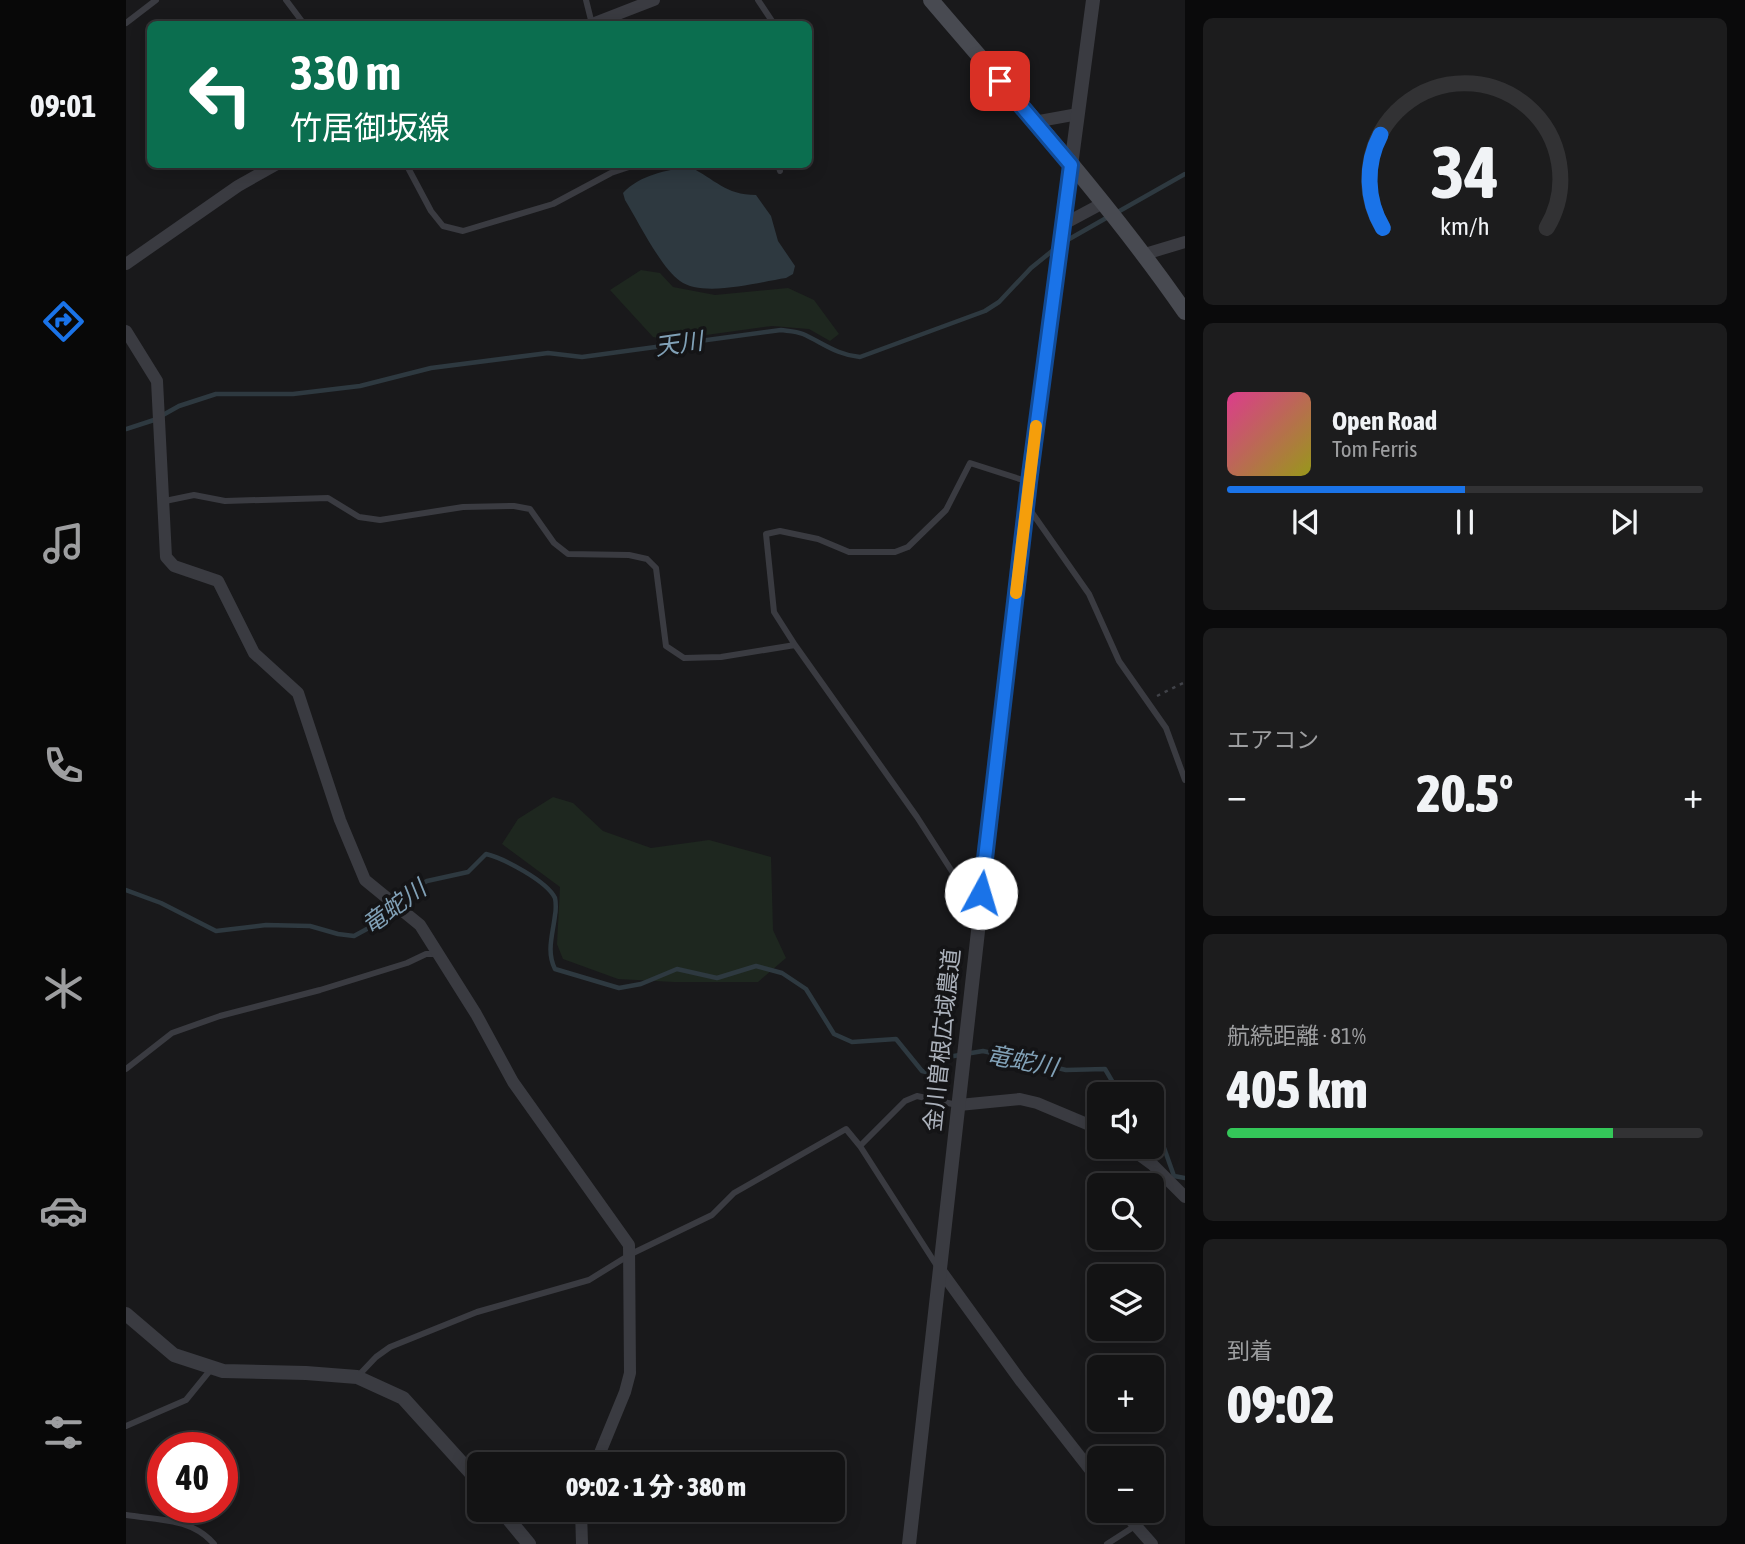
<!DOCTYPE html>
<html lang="ja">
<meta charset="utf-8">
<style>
body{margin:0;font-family:"Asap Condensed","Noto Sans JP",sans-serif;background:#1c1c1d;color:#f1f3f6;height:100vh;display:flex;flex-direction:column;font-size:26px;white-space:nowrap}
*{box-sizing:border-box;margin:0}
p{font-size:23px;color:#9d9ea0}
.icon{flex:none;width:38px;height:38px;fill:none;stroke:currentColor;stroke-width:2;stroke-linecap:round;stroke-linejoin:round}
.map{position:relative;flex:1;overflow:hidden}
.sheet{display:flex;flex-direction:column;gap:18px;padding:18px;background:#0a0a0b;width:560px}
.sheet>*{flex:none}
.guide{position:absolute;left:21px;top:21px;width:665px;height:147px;border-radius:10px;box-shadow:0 4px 18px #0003,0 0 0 2px #323234;background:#0b6e4f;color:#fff;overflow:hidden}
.fabs{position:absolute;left:961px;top:1082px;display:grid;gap:14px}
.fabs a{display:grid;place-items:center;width:77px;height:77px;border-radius:10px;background:#131314;box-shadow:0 4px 18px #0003,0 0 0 2px #323234;font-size:35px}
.speed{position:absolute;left:21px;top:1432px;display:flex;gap:14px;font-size:35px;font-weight:700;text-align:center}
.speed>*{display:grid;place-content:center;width:91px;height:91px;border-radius:50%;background:#131314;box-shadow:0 4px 18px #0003,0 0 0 2px #323234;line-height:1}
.speed .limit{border:10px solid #d22;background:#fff;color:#111}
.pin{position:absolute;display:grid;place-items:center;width:60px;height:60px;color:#fff;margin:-30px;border-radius:14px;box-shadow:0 4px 10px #0006}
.me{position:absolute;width:77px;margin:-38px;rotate:6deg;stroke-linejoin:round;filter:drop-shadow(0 0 5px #0008)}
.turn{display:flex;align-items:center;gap:24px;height:147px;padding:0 28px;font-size:32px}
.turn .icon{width:91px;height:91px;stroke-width:2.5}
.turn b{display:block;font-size:49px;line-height:60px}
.big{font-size:52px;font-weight:800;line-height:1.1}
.sheet .tile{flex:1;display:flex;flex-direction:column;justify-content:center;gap:10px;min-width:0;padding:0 24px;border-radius:10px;background:#1c1c1d}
.sheet .dial{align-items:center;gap:0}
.dial svg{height:182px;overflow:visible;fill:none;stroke:#323234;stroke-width:7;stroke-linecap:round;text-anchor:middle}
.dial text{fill:#f1f3f6;stroke:none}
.song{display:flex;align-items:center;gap:21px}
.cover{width:84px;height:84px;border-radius:10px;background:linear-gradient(135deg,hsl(330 70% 55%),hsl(60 70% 35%))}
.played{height:7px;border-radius:4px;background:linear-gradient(90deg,#1a73e8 50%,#323234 50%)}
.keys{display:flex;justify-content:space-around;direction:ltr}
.heat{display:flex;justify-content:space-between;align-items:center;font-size:38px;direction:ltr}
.charge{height:10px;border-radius:5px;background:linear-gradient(90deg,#34c759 81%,#323234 0)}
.trip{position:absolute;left:341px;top:1452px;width:378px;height:70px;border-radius:10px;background:#131314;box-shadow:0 4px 18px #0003,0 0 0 2px #323234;font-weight:800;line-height:70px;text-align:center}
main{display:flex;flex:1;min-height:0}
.tabs{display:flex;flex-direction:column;width:126px;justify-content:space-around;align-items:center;background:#080808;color:#9d9ea0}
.tabs .icon{width:49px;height:49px}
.tabs .current{color:#1a73e8}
.tabs b{font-size:32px;color:#f1f3f6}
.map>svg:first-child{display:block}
</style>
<main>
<nav class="tabs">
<b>09:01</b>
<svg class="icon current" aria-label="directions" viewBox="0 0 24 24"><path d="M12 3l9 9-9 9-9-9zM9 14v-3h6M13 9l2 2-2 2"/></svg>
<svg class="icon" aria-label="music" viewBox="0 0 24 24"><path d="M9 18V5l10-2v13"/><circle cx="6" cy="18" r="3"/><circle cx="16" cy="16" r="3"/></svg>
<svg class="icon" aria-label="phone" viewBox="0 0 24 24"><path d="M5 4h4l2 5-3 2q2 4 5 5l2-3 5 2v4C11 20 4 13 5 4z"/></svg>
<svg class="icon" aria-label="climate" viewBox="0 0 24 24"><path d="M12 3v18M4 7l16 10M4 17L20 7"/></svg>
<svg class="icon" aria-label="car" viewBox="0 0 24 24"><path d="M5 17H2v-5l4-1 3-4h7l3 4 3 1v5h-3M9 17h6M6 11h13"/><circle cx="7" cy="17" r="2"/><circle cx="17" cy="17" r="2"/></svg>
<svg class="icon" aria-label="filters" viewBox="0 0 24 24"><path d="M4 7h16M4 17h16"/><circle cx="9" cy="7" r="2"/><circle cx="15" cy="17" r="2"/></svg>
</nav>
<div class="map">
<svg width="1059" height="1544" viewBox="0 0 1059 1544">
<rect width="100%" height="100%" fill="#19191b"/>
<path fill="#1e271f" d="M 515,270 L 534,273 L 547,287 L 589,295 L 662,288 L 688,300 L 713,334 L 704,341 L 683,329 L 646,326 L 544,340 L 527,337 L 484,290 Z
M 427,797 L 447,803 L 477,831 L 525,848 L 583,840 L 645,857 L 647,930 L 660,958 L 632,982 L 548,982 L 492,979 L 437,959 L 431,944 L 434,887 L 376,844 L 392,819 Z"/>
<path fill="#2e3940" d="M 564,167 C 589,179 599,195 630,195 L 645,216 L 652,241 L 669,266 L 667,274 L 660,278 C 633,282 577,298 554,281 C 535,268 512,221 499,200 L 497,193 C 514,175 540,170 564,167 Z"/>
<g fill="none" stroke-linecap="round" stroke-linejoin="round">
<path stroke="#2e3940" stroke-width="4.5" d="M 990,213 L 1059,174
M 938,242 L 982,217
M 0,429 L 28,420 L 53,406 L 90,394 L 167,394 L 234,386 L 305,368 L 422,353 L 456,357 L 655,330 C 662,331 670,331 677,334 C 697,343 711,355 734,357 L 859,311 L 873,302 L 905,268 L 931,247
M 0,890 L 35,903 L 90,931 L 140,925 L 184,926 L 212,934 L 228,936 L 250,924 L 278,894 L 301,881 L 342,872 L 360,854 C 377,858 421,881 429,898 C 430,902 430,911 429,915 C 427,934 420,951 429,969 L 493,988 L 515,984 L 551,969 L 591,978 L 630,966 L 656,973 L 680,989 L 708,1034 L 726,1042 L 770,1039 L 796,1071 L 808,1074 L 822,1057 L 857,1051 L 940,1070 L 979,1069 L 989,1086 L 1003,1094
M 1026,1114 L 1048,1176 L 1059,1178"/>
<path stroke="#404248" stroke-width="2.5" stroke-dasharray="3.5 5" stroke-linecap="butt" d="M 1031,696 L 1059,682"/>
<path stroke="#3a3b41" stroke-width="6" d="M 160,0 L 178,24
M 460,0 L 466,24
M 632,0 L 648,24
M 0,23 L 30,0
M 682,77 L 682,84
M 280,164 L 305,211 L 317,226 L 337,231 L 427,204 L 485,173 L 512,164
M 652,164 L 654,171
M 39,501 L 68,495 L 99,501 L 202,498 L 233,517 L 254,520 L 337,507 L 388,506 L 404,509 L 428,543 L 442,554 L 503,555 L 521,559 L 530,568 L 540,646 L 558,658 L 595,657 L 669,645 L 791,817 L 827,873 L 840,887 L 855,893
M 902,507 L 963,594 L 993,661 L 1040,728 L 1059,780
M 669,645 L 648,612 L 640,534 L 654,531 L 692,539 L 723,552 L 769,552 L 782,547 L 820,510 L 844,463 L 903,482
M 0,1069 L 46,1033 L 94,1016 L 194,990 L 281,963 L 300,954 L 313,954
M 734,1146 L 779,1101 L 791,1096 L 831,1105
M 232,1376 L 250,1357 L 264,1347 L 351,1312 L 463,1280 L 505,1254 L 586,1215 L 608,1193 L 720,1129 L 734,1146 L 811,1266
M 0,1426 L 60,1400 L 86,1368
M 0,1515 C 32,1520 66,1518 88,1544
M 981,1544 L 1009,1526"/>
<path stroke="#3a3b41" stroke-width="12" d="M 466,24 L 528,0
M 908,122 L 952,114
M 936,225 L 977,203
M 1019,254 L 1059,242
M 0,264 L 112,186 L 151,164
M 0,331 L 31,381 L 40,557 L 48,566 L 92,581 L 128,653 L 172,693 L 214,820 L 239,880 L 294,925 L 350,1014 L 387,1082 L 503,1245 L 504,1373 L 499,1392 L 469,1465
M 833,1105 L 894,1099 L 911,1103 L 973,1129
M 1001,1146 L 1027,1165 L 1059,1197
M 815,1271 L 894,1380 L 973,1481
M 455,1510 L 456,1544
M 996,1510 L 1026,1544"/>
<path stroke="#3a3b41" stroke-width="14" d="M 0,1314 L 48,1355 L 97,1371 L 180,1373 L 231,1377 L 277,1398 L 354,1483
M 375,1510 L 403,1544
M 783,1544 L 900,505 L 967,0"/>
<path stroke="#484a51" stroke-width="16" d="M 805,0 C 892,102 983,202 1059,312"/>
</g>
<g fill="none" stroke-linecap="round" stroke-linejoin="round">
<g stroke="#114b97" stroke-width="18">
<path id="route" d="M 855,893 L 903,482 L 945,165 L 874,81"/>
</g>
<use href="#route" stroke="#1a73e8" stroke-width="12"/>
<path stroke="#f59e0b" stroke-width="12" d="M 890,593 L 910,426"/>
</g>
<g text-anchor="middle" stroke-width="7" stroke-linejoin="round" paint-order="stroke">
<g font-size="23" fill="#abb1bb" stroke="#141416">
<text transform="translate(816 1040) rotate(-84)" y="8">金川曽根広域農道</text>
</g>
<g font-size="24" font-style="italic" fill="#81a1b7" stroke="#141416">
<text transform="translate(553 344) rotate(-8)" y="8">天川</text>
<text transform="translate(268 907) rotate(-36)" y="8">竜蛇川</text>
<text transform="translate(896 1061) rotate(11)" y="8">竜蛇川</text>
</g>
</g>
</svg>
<div class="fabs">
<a><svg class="icon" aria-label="sound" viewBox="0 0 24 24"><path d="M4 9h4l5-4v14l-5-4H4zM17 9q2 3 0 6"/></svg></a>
<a><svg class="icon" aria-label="search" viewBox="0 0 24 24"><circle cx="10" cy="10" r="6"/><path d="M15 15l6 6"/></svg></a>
<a><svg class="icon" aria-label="layers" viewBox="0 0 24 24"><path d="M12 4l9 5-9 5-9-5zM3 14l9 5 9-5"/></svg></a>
<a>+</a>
<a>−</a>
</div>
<div class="speed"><div class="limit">40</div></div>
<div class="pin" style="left:874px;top:81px;background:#d93025"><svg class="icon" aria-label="arrive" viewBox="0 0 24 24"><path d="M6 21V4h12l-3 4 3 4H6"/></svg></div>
<svg class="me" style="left:855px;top:893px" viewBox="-20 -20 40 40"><circle r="19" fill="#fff"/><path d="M0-13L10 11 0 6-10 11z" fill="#1a73e8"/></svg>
<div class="trip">09:02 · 1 分 · 380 m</div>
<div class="guide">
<div class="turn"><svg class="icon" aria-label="left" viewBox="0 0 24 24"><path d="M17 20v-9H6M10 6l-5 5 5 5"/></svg><div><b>330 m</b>竹居御坂線</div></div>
</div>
</div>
<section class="sheet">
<div class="tile dial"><svg viewBox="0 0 100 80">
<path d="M14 69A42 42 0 1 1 86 69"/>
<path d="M14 69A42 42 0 0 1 13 28" stroke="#1a73e8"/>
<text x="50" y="56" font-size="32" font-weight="700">34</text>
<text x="50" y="72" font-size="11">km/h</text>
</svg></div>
<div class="tile">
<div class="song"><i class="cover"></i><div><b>Open Road</b><p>Tom Ferris</p></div></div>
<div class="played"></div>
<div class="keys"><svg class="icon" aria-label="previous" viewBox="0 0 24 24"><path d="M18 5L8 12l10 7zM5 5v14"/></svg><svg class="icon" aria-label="pause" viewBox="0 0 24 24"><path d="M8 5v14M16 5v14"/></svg><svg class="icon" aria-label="next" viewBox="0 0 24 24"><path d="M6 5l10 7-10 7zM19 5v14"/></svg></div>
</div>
<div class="tile"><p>エアコン</p>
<div class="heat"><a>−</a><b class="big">20.5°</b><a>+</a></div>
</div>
<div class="tile"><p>航続距離 · 81%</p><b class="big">405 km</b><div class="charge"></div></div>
<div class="tile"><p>到着</p><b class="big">09:02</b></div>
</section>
</main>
